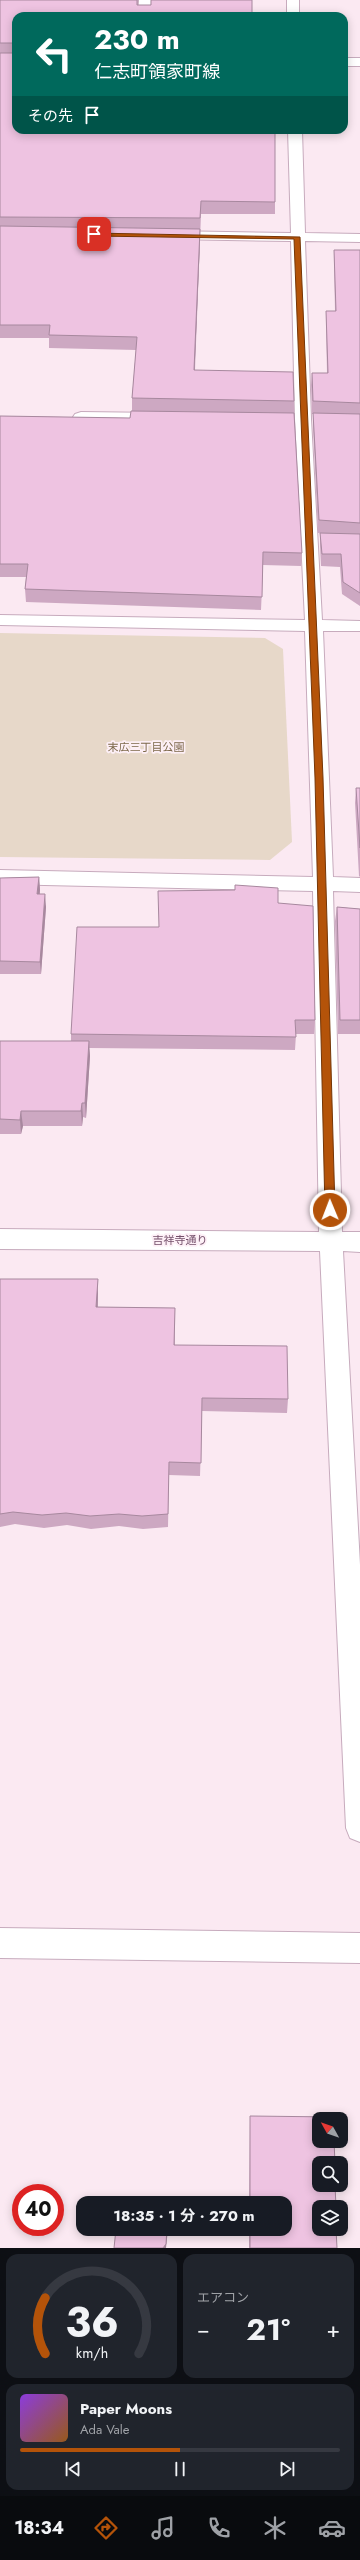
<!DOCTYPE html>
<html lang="ja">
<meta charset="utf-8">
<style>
body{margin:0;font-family:Jost,"Noto Sans JP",sans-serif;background:#20242c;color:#f1f3f6;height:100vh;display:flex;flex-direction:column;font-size:15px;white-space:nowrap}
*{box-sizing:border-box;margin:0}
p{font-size:13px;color:#9ea1a6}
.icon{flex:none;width:22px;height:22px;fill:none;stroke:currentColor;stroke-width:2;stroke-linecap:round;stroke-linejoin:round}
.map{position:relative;height:2248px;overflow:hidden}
.panel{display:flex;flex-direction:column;gap:6px;padding:6px;background:#0d0f14;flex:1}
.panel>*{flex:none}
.guide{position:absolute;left:12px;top:12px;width:336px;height:122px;border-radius:12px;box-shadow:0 2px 10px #0003;background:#00695c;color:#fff;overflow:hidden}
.needle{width:26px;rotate:310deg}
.tools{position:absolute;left:312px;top:2112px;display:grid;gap:8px}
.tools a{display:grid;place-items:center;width:36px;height:36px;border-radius:8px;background:#171b24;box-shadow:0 2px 10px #0003;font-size:20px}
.speed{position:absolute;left:12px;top:2184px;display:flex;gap:8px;font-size:20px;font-weight:700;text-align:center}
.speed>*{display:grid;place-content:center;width:52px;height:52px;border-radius:50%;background:#171b24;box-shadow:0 2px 10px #0003;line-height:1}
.speed .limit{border:6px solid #d22;background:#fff;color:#111}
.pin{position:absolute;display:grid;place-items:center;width:34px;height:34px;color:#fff;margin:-17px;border-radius:8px;box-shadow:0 2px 6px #0006}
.me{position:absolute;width:44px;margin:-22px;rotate:359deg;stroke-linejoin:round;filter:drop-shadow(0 0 3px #0008)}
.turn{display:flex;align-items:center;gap:14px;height:84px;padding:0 16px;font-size:18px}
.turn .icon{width:52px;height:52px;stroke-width:2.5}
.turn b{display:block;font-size:28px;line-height:34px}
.then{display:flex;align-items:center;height:38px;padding:0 16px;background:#0003;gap:8px;font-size:15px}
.big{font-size:30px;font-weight:700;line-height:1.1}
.panel .tile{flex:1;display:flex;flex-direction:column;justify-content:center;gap:6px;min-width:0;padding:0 14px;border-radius:12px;background:#20242c}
.panel .dial{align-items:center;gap:0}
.dial svg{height:104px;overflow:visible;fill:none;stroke:#363941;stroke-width:7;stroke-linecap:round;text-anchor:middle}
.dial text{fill:#f1f3f6;stroke:none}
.song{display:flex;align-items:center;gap:12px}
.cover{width:48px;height:48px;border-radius:6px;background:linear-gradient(135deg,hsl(270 70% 55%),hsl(30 70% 35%))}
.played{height:4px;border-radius:2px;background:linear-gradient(90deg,#b45309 50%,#363941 50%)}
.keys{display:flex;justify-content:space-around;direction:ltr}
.heat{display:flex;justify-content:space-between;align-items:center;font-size:22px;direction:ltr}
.panel .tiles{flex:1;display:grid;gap:6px;grid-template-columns:1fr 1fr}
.tile:last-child{grid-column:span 2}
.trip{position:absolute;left:76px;top:2196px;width:216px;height:40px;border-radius:12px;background:#171b24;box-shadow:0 2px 10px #0003;font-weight:700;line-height:40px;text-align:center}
.tabs{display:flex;height:64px;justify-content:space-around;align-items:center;background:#090b0e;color:#9ea1a6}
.tabs .icon{width:28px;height:28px}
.tabs .on{color:#b45309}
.tabs b{font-size:18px;color:#f1f3f6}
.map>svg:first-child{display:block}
</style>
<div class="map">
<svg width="360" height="2248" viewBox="0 0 360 2248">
<rect width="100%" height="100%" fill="#fbe9f2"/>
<path fill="#e7d8c9" d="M 0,633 L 265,638 L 283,649 L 292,842 L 270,860 L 0,857 Z"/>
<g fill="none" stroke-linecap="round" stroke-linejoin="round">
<g stroke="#c7abbd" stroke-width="2">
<path id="minor" d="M 139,0 L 151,0 L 150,16 L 138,16 Z
M 287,0 L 299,0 L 299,16 L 287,16 Z
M 344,58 L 360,58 L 360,66 L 344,66 Z
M 288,130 L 302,130 L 305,233 L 360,234 L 360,242 L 305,241 L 311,419 L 322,620 L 360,621 L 360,631 L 323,631 L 333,877 L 360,878 L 360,892 L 333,891 L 342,1232 L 360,1232 L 360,1252 L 343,1251 L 360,1565 L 360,1842 L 350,1838 L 346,1828 L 320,1251 L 0,1249 L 0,1229 L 319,1232 L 313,891 L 0,884 L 0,870 L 313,877 L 305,631 L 0,625 L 0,615 L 305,620 L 295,419 L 291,241 L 169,239 L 162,235 L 169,231 L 291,233 Z
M 81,412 L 161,413 L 169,418 L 161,423 L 75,420 L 73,417 L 75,414 Z
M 0,1928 L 360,1933 L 360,1963 L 0,1958 Z"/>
</g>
<use href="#minor" fill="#fff" fill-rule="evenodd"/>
</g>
<path fill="#cda8c2" d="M 0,0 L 138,0 L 138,5 L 151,5 L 252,0 L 16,16 L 16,130 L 275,202 L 275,214 L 201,214 L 195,370 L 294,401 L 294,413 L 302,553 L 301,566 L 263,565 L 261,610 L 26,602 L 25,589 L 26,577 L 0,577 L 0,416 L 130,418 L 132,411 L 132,398 L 136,350 L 49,348 L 49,338 L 0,338 Z
M 334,250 L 360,250 L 360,606 L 342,594 L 340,567 L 321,566 L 320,546 L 320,533 L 337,534 L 318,533 L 313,426 L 313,414 L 312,414 L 311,385 L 312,373 L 327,373 L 326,323 L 326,311 L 335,311 L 334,262 Z
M 356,788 L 360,788 L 360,877 L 359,876 L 355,803 Z
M 39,877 L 40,890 L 40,894 L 46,907 L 41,974 L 0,974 L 0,878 Z
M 278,903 L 315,1020 L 314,1034 L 296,1034 L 295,1050 L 89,1048 L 90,1056 L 86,1118 L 83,1117 L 82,1126 L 23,1126 L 21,1134 L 0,1134 L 0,1041 L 71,1041 L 71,1034 L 159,927 Z
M 337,907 L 360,909 L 360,1034 L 338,1034 L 335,921 Z
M 0,1279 L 98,1279 L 98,1307 L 175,1308 L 175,1345 L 288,1399 L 287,1413 L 202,1411 L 200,1476 L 169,1475 L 168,1527 L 143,1529 L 119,1526 L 91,1529 L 67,1525 L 44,1528 L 15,1524 L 0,1527 Z
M 250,2116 L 337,2248 L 249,2248 L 249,2229 L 285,2229 L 285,2203 L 249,2203 L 250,2122 Z"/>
<path fill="#a7889e" d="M 200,229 L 200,241 L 194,383 L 194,370 Z
M 39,877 L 40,890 L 38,907 L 37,894 Z
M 45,894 L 46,907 L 41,974 L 40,962 Z
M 89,1041 L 90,1056 L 86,1118 L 85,1103 Z
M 82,1103 L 83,1117 L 82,1126 L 81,1111 Z
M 21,1111 L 23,1126 L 21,1134 L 20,1120 Z
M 98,1279 L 98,1293 L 97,1321 L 96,1307 Z
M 167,2229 L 168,2229 L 166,2248 L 163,2248 Z"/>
<path fill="#eec3e1" stroke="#a7889e" d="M 0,0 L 137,0 L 137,5 L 151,5 L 151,0 L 252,0 L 252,16 L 16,16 L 16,43 L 0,43 Z
M 0,53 L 16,53 L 16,130 L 275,130 L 275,202 L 201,201 L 200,218 L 0,217 Z
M 0,226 L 200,229 L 194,370 L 293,372 L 294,401 L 132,398 L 137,337 L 49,335 L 50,325 L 0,325 Z
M 334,250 L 360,250 L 360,403 L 313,401 L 312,373 L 328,373 L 326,311 L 336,311 Z
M 131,411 L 294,413 L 302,553 L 263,552 L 262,597 L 25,589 L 28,564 L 0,564 L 0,416 L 130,418 Z
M 313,413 L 360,414 L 360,523 L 319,520 Z
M 320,533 L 360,534 L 360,593 L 343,582 L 341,554 L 322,554 Z
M 356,788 L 360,788 L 360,848 Z
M 39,877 L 37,894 L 45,894 L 40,962 L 0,961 L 0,878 Z
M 235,885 L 278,888 L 278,903 L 313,906 L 315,1020 L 295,1020 L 296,1037 L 71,1034 L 77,927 L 159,927 L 158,891 L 235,890 Z
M 337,907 L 360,909 L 360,1020 L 340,1020 Z
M 0,1041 L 89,1041 L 85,1103 L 82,1103 L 81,1111 L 21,1111 L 20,1120 L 0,1119 Z
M 0,1279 L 98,1279 L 96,1307 L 175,1308 L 174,1345 L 287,1346 L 288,1399 L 202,1398 L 201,1463 L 169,1462 L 168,1514 L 142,1516 L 119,1514 L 90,1516 L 66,1513 L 42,1515 L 13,1512 L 0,1514 Z
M 250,2116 L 334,2117 L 334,2119 L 319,2119 L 319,2141 L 334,2141 L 335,2163 L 319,2163 L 319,2185 L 335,2185 L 336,2207 L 319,2207 L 319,2229 L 336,2229 L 337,2248 L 250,2248 L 250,2229 L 285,2229 L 285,2203 L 250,2203 Z
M 116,2229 L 167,2229 L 166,2244 L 163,2248 L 114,2248 Z"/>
<path fill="#b45309" stroke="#753606" d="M 92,233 L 300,237 L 323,778 L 335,1210 L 330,1214 L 325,1210 L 315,778 L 294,239 L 94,236 Z"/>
<g text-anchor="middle" stroke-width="3.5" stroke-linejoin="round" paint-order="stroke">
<g font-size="11" fill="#7d694b" stroke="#fdeff6">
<text x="146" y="751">末広三丁目公園</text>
</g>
<g font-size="11" fill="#734f6a" stroke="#fdeff6">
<text x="180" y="1244">吉祥寺通り</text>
</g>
</g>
</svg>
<div class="tools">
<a><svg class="needle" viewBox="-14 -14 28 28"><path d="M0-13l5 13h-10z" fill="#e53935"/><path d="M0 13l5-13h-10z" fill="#9ea1a6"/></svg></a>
<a><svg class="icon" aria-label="search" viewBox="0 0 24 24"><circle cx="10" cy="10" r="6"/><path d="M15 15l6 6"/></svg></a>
<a><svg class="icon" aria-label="layers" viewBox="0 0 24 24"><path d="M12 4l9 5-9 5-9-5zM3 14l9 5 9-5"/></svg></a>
</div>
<div class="speed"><div class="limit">40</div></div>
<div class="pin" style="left:94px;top:234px;background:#d93025"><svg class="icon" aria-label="arrive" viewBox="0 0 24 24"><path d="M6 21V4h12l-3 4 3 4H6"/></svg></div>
<svg class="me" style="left:330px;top:1210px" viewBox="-20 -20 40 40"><circle r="17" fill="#b45309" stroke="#fff" stroke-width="3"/><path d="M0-11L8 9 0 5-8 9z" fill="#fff"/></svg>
<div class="trip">18:35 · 1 分 · 270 m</div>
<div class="guide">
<div class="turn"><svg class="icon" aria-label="left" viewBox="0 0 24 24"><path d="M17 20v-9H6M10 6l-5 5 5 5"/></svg><div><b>230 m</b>仁志町領家町線</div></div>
<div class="then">その先<svg class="icon" aria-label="arrive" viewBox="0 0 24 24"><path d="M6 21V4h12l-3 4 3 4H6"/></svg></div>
</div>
</div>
<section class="panel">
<div class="tiles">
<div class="tile dial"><svg viewBox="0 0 100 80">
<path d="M14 69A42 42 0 1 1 86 69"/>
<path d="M14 69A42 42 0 0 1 14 26" stroke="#b45309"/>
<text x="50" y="56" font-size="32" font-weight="700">36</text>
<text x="50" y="72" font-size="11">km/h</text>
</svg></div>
<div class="tile"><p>エアコン</p>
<div class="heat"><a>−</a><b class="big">21°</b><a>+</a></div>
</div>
<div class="tile">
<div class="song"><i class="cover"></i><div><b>Paper Moons</b><p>Ada Vale</p></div></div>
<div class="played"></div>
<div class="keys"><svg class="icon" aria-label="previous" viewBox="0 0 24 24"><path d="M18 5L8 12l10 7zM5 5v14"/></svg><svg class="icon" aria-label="pause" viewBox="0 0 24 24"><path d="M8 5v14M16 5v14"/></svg><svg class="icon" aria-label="next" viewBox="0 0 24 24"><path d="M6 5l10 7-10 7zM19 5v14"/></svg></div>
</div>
</div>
</section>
<nav class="tabs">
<b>18:34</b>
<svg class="icon on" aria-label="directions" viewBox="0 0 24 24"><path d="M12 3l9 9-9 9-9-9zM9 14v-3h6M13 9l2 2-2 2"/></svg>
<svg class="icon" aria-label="music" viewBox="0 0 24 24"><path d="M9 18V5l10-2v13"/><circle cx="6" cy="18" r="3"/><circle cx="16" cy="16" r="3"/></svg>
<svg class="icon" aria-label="phone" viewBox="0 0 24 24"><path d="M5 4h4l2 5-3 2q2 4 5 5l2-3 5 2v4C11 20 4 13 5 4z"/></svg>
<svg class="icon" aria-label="climate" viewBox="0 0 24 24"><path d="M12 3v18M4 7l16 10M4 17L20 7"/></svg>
<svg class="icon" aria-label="car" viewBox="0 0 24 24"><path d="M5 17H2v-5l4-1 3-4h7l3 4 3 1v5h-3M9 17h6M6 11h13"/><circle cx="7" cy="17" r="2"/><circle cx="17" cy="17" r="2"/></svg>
</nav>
